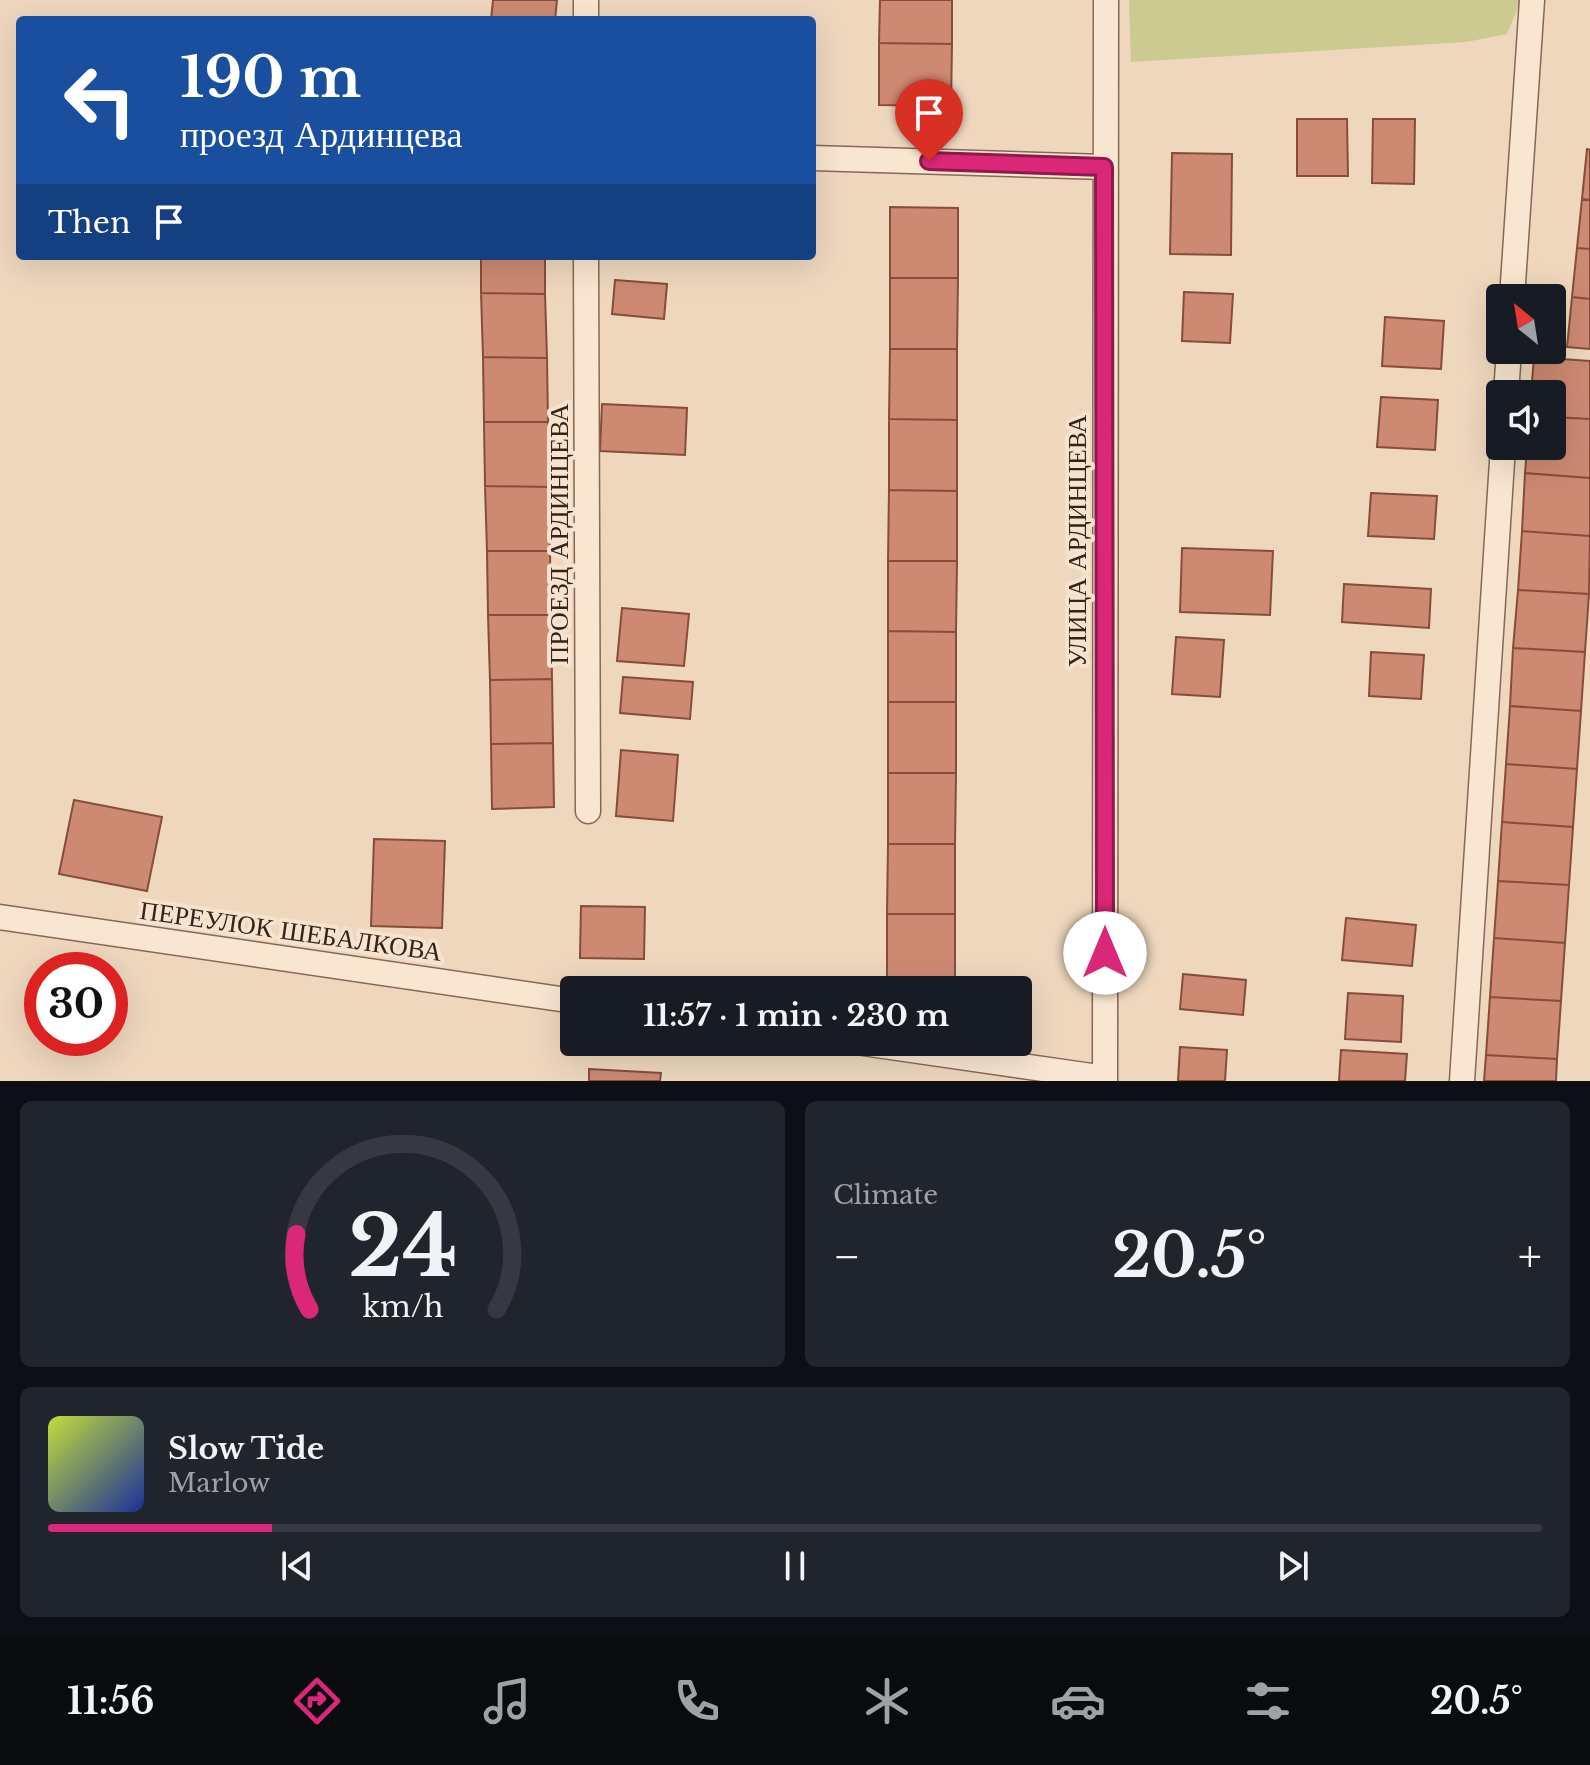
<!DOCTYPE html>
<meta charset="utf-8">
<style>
body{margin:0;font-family:"Libre Baskerville",serif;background:#20242c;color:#f1f3f6;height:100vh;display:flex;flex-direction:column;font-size:30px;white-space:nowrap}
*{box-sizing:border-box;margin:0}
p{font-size:26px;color:#9ea1a6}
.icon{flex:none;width:44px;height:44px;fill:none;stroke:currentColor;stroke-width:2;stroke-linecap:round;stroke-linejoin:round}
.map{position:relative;height:1081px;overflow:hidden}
.sheet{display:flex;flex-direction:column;gap:20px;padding:20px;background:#0d0f14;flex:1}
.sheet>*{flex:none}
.hud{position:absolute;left:16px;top:16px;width:800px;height:244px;border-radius:8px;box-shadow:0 8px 32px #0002;background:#1a4fa0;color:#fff;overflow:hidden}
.needle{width:52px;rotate:330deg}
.fabs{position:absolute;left:1486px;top:284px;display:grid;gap:16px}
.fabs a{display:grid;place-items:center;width:80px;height:80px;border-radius:8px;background:#171b24;box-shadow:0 8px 32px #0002;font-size:40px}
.speed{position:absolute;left:24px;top:952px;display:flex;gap:16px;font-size:40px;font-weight:700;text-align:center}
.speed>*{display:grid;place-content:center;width:104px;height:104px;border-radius:50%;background:#171b24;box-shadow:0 8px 32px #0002;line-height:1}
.speed .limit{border:12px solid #d22;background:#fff;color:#111}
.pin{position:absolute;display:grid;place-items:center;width:68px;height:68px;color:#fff;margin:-82px -34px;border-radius:50% 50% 50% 0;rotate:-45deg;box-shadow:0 0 8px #0007}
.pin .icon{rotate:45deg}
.me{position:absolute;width:88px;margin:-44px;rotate:0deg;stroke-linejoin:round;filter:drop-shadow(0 0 6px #0008)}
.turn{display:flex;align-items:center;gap:28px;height:168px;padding:0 32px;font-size:36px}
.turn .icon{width:104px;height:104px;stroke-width:2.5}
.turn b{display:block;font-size:56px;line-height:68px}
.then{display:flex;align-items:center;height:76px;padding:0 32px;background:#0003;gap:16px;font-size:30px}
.big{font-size:60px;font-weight:700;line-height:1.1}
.sheet .widget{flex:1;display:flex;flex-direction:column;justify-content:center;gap:12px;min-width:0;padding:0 28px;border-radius:12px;background:#20242c}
.sheet .dial{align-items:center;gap:0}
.dial svg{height:208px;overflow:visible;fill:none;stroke:#363941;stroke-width:7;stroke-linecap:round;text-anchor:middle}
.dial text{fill:#f1f3f6;stroke:none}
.song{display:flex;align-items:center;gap:24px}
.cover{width:96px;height:96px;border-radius:12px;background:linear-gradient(135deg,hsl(70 70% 55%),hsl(230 70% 35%))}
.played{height:8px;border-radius:4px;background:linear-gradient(90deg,#db2777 15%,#363941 15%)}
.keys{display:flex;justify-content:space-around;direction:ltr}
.heat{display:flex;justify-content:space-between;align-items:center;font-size:44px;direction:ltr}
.sheet .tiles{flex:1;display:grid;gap:20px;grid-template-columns:1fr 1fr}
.widget:last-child{grid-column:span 2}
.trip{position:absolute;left:560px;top:976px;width:472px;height:80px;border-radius:8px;background:#171b24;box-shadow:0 8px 32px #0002;font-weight:700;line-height:80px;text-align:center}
.dock{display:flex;height:128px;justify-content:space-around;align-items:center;background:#090b0e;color:#9ea1a6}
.dock .icon{width:56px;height:56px}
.dock .active{color:#db2777}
.dock b{font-size:36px;color:#f1f3f6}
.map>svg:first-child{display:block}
</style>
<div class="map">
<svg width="1590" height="1081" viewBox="0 0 1590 1081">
<rect width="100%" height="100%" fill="#eed7bd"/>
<path fill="#ccc991" d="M 1129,0 L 1521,0 L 1507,34 L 1466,42 L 1131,62 Z"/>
<path fill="#cd8972" stroke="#864d3c" stroke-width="2" d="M 493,0 L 557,0 L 555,20 L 491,20 Z
M 880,0 L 952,0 L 952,44 L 879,43 Z
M 879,43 L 952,44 L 951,106 L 879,105 Z
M 1297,119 L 1347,119 L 1348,176 L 1297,176 Z
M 1373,119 L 1415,119 L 1414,184 L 1372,183 Z
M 1587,149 L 1590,150 L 1590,200 L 1582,199 Z
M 1172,153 L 1232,154 L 1231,255 L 1170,254 Z
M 1582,199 L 1590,200 L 1590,249 L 1577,248 Z
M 890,207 L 958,208 L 958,278 L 890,278 Z
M 1577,248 L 1590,249 L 1590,299 L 1572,297 Z
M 481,256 L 545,256 L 545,294 L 481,293 Z
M 890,278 L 958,278 L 957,349 L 890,349 Z
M 615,280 L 667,284 L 664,319 L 612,314 Z
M 1184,292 L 1233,294 L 1230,343 L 1182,341 Z
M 481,293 L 545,294 L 547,358 L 483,357 Z
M 1572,297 L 1590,299 L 1590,349 L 1567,347 Z
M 1385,317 L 1444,321 L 1441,369 L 1382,366 Z
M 890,349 L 957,349 L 957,420 L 889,419 Z
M 483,357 L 547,358 L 548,422 L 484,422 Z
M 1534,357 L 1590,361 L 1590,419 L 1552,417 L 1552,394 L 1531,394 Z
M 1381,397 L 1438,400 L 1435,450 L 1377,447 Z
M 602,404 L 687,408 L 685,455 L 600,451 Z
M 1552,417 L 1590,419 L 1590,478 L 1525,473 L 1527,446 L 1552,446 Z
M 889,419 L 957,420 L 957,491 L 889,490 Z
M 484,422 L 548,422 L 549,487 L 485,486 Z
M 1525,473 L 1590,478 L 1590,536 L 1522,531 Z
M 485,486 L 549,487 L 550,551 L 487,551 Z
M 889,490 L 957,491 L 957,561 L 888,561 Z
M 1371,493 L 1437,496 L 1434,539 L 1368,536 Z
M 1522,531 L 1590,536 L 1589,594 L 1518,590 Z
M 1182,548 L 1273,551 L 1270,615 L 1180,612 Z
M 487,551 L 550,551 L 551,615 L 488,615 Z
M 888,561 L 957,561 L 956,632 L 888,631 Z
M 1344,584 L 1431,589 L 1429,628 L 1342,622 Z
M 1518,590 L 1589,594 L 1585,652 L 1513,648 Z
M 622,608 L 689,614 L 684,666 L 617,661 Z
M 488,615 L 551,615 L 552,679 L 490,680 Z
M 888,631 L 956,632 L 956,702 L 888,702 Z
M 1176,637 L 1224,640 L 1220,697 L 1172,694 Z
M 1513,648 L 1585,652 L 1581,711 L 1510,706 Z
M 1371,652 L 1424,655 L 1421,699 L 1369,696 Z
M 623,677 L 693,682 L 690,719 L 620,713 Z
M 552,679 L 553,743 L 491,744 L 490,680 Z
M 888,702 L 956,702 L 956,773 L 888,773 Z
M 1510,706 L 1581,711 L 1577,769 L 1506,764 Z
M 553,743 L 554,807 L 492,809 L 491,744 Z
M 621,750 L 678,755 L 673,821 L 616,816 Z
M 1506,764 L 1577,769 L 1573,827 L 1502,822 Z
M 888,773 L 956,773 L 955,844 L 888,844 Z
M 74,800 L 162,817 L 147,891 L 59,874 Z
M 1502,822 L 1573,827 L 1569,885 L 1498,881 Z
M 374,839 L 445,841 L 442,928 L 371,926 Z
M 888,844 L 955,844 L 955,914 L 887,914 Z
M 1498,881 L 1569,885 L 1565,943 L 1494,938 Z
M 581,906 L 645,907 L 644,959 L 580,958 Z
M 887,914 L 955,914 L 955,985 L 887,985 Z
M 1346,918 L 1416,925 L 1412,966 L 1342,960 Z
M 1494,938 L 1565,943 L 1561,1001 L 1490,997 Z
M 1183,974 L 1246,980 L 1243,1015 L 1180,1009 Z
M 1348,993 L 1403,996 L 1401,1042 L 1345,1039 Z
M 1490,997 L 1561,1001 L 1557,1059 L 1486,1055 Z
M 1180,1047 L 1227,1050 L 1225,1081 L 1178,1081 Z
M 1341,1050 L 1407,1054 L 1405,1081 L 1339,1081 Z
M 1486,1055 L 1557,1059 L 1556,1081 L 1484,1081 Z
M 589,1069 L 661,1073 L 660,1081 L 589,1081 Z"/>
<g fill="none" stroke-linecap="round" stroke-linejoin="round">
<g stroke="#866856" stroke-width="27">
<path id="street" d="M 586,0 L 586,20
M 812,158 L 1104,167
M 586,256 L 588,811
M 1512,298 L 1532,0
M 1506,394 L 1509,350
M 0,917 L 574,1001
M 856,1042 L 1105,1078
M 1105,1081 L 1106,0
M 1462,1081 L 1503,446"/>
</g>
<use href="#street" stroke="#f9e6d0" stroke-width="24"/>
</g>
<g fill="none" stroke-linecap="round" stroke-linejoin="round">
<g stroke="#8e194d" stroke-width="20">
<path id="route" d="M 929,161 L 1104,167 L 1105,953"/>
</g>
<use href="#route" stroke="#db2777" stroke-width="14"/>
</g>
<g text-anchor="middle" stroke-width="8" stroke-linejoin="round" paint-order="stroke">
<g font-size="26" fill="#35231b" stroke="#f6e3cd">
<text transform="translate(559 534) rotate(-90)" y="9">ПРОЕЗД АРДИНЦЕВА</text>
<text transform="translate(1077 541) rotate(-90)" y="9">УЛИЦА АРДИНЦЕВА</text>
<text transform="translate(291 931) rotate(8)" y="9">ПЕРЕУЛОК ШЕБАЛКОВА</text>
</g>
</g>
</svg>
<div class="fabs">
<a><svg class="needle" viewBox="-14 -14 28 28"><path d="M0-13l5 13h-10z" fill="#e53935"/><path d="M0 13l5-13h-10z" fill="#9ea1a6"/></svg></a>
<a><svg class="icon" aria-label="sound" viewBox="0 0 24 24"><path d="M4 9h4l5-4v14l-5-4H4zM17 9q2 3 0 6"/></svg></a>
</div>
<div class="speed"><div class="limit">30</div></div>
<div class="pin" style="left:929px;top:161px;background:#d93025"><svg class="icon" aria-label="arrive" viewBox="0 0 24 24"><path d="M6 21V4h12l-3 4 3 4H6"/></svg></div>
<svg class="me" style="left:1105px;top:953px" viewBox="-20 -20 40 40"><circle r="19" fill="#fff"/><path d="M0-13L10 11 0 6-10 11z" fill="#db2777"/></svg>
<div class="trip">11:57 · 1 min · 230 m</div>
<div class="hud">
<div class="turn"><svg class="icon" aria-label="left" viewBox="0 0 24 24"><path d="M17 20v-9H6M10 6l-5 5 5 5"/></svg><div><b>190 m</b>проезд Ардинцева</div></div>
<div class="then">Then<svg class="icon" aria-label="arrive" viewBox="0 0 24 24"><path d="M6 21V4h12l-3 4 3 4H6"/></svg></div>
</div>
</div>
<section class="sheet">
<div class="tiles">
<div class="widget dial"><svg viewBox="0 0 100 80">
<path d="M14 69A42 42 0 1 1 86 69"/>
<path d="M14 69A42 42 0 0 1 9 40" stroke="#db2777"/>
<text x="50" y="56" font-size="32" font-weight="700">24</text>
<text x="50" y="72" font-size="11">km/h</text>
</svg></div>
<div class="widget"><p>Climate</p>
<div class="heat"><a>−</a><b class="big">20.5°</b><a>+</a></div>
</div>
<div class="widget">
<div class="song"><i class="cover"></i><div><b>Slow Tide</b><p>Marlow</p></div></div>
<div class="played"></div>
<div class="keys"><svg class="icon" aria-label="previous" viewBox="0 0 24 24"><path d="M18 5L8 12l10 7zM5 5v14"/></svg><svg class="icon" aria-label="pause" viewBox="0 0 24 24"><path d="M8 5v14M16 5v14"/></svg><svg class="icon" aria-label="next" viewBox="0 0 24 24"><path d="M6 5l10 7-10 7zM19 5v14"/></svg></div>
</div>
</div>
</section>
<nav class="dock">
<b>11:56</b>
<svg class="icon active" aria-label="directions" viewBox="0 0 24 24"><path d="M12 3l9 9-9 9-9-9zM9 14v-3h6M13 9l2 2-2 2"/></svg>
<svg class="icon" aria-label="music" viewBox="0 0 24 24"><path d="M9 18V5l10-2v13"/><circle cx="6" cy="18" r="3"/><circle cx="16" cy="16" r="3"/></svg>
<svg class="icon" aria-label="phone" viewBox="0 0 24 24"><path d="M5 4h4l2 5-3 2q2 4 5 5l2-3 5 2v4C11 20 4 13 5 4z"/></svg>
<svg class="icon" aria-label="climate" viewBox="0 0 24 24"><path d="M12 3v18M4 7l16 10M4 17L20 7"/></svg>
<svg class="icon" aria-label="car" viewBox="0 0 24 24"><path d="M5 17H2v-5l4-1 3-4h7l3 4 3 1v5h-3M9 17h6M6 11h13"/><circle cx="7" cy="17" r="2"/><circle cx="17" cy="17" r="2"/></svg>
<svg class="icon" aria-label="filters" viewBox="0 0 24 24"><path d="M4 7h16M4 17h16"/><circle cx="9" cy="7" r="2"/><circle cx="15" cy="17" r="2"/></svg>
<b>20.5°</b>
</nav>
